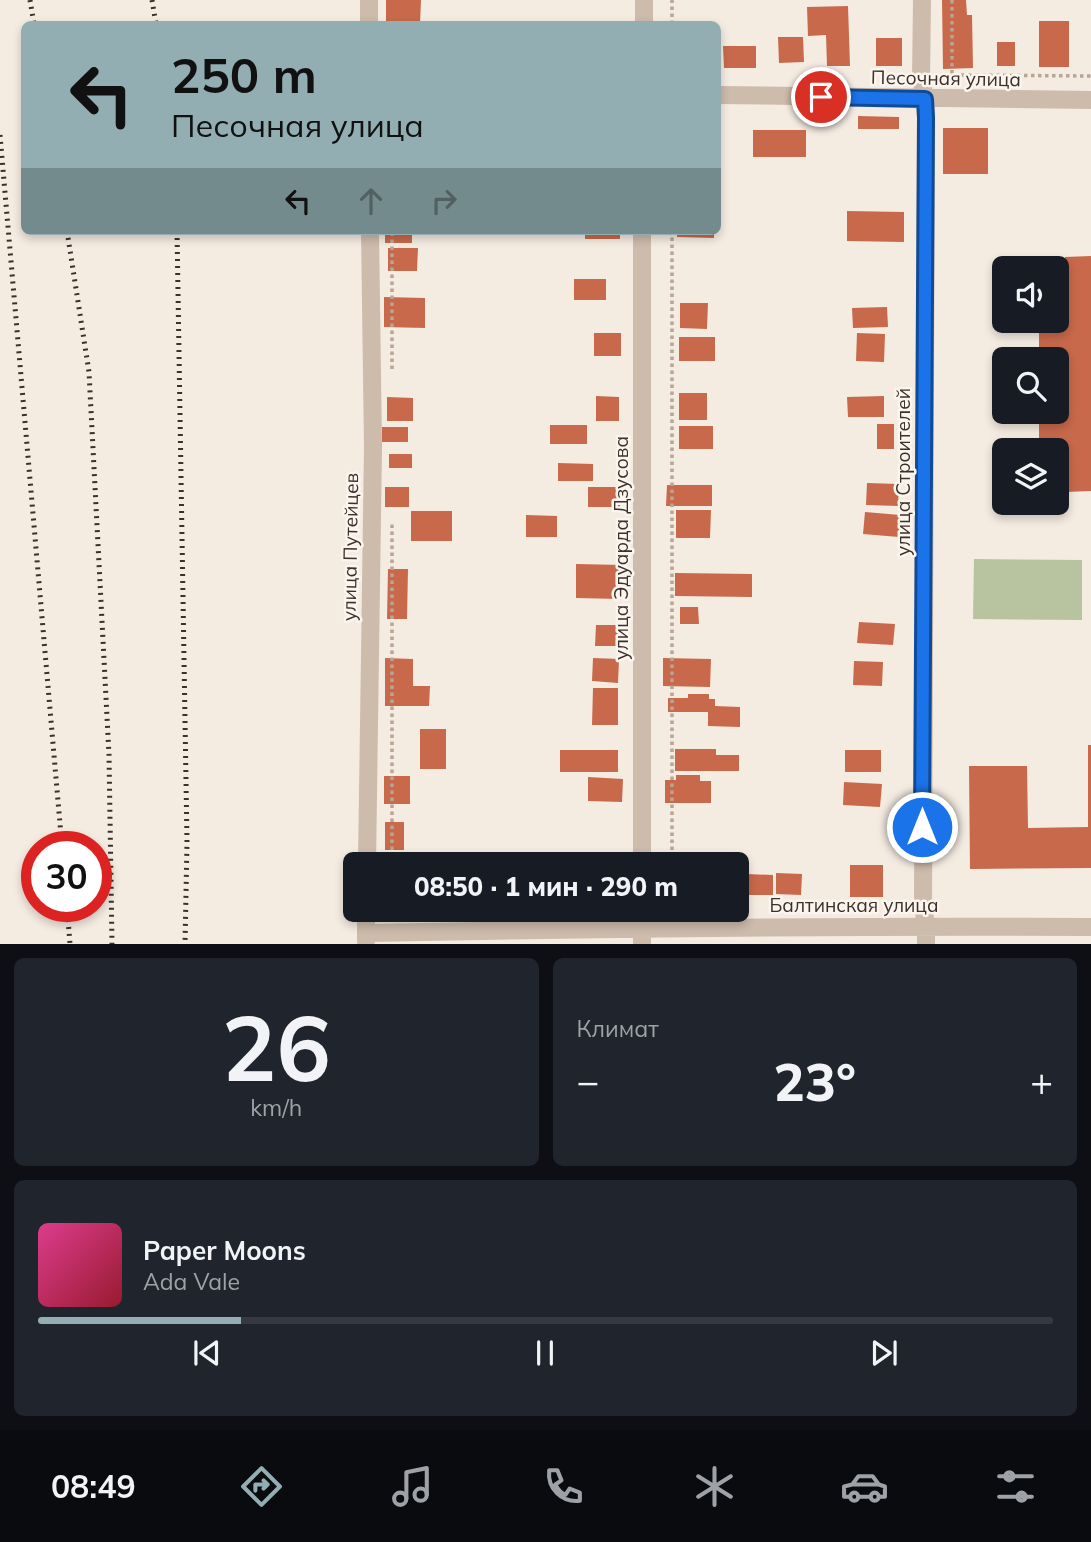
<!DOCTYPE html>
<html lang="ru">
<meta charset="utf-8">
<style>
body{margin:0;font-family:Mulish,sans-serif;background:#20242c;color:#f1f3f6;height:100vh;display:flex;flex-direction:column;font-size:26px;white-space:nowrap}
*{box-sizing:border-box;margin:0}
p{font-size:23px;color:#9ea1a6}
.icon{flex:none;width:38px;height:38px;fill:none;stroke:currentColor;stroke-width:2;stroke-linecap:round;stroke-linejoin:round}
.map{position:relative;height:944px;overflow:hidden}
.details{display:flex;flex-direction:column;gap:14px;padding:14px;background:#0d0f14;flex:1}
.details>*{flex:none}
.banner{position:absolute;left:21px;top:21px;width:700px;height:214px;border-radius:10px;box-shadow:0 4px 10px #0003;background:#92aeb2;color:#111;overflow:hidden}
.buttons{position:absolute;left:992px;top:256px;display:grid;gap:14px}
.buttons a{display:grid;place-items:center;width:77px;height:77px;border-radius:10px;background:#171b24;box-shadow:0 4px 10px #0003;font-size:35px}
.speed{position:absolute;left:21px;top:831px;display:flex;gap:14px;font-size:35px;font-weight:700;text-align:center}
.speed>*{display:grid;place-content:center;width:91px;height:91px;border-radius:50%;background:#171b24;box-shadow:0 4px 10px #0003;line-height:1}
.speed .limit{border:10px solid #d22;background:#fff;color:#111}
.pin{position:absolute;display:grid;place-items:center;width:60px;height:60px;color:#fff;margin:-30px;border:4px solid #fff;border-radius:50%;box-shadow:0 2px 7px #0007}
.me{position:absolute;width:77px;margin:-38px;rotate:0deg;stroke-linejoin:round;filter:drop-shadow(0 0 5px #0008)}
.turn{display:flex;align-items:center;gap:24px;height:147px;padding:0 35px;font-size:32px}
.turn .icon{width:91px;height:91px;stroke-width:2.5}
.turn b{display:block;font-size:49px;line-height:60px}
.lanes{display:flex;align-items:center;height:66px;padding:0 35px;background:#0003;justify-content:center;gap:35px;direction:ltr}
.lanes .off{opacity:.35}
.big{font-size:52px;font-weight:800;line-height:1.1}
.details .card{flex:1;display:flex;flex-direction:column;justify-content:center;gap:10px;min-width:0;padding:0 24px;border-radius:10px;background:#20242c}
.details .dial{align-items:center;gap:0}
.dial b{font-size:91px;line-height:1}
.song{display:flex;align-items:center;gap:21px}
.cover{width:84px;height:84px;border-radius:10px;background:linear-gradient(135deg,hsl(330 70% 55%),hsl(350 70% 35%))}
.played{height:7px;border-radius:4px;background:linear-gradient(90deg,#92aeb2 20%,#363941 20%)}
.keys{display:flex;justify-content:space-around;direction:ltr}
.heat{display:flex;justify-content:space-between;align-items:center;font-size:38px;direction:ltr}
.details .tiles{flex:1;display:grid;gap:14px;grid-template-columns:1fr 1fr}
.card:last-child{grid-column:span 2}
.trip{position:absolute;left:343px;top:852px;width:406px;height:70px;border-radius:10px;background:#171b24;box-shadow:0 4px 10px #0003;font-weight:800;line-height:70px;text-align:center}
.dock{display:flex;height:112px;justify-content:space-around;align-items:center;background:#090b0e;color:#9ea1a6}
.dock .icon{width:49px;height:49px}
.dock .current{color:#92aeb2}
.dock b{font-size:32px;color:#f1f3f6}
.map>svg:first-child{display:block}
</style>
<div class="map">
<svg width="1091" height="944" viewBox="0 0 1091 944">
<rect width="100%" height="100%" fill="#f4ebe1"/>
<path fill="#b8c4a0" d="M 974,559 L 1082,560 L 1082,620 L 973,619 Z"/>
<path fill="#c8694b" d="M 386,0 L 421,0 L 420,24 L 386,24 Z
M 942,0 L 966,0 L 967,15 L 972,15 L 973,68 L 943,69 Z
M 848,6 L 850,66 L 827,66 L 826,35 L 808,36 L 807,7 Z
M 1039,21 L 1069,21 L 1069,67 L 1039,67 Z
M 778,37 L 803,37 L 804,62 L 779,63 Z
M 876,38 L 902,38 L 902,66 L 876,66 Z
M 997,42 L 1015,42 L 1015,66 L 997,66 Z
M 723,46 L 756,46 L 756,68 L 724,68 Z
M 858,116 L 899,117 L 899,129 L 858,129 Z
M 943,128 L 988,128 L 988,174 L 943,174 Z
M 753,130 L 806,130 L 806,157 L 753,157 Z
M 847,211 L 904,212 L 904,242 L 847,241 Z
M 385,231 L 412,231 L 412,243 L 385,243 Z
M 585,231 L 620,231 L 620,239 L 585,239 Z
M 677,231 L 714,231 L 714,238 L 677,237 Z
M 388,248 L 418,248 L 417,271 L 388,271 Z
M 1091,256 L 1091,491 L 1066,492 L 1064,443 L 1039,443 L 1039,411 L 1057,411 L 1057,359 L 1039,359 L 1039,320 L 1057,320 L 1057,294 L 1065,294 L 1065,257 Z
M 574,279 L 606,279 L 606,300 L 574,300 Z
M 384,297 L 425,298 L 425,328 L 384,327 Z
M 680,303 L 708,303 L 707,329 L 680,328 Z
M 887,307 L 888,327 L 853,328 L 852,308 Z
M 594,333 L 621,333 L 621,356 L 594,356 Z
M 857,333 L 885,334 L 884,362 L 856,361 Z
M 679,337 L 715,337 L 715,361 L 679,361 Z
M 679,393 L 707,393 L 707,420 L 679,420 Z
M 596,396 L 619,397 L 619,421 L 596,421 Z
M 884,396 L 884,417 L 848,417 L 847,397 Z
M 387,397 L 413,398 L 413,421 L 387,421 Z
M 877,424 L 894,424 L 894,449 L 877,449 Z
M 550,425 L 587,425 L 587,444 L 550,444 Z
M 679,426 L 713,426 L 713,449 L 679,449 Z
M 382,427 L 408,427 L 408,442 L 382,442 Z
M 389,454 L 412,454 L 412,468 L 389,468 Z
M 558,463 L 593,464 L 593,481 L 558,481 Z
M 867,483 L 899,484 L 898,506 L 866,505 Z
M 667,485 L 712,485 L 712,506 L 666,506 Z
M 385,487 L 409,487 L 409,507 L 385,507 Z
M 588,487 L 620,487 L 620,507 L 588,507 Z
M 676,510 L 711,510 L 710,538 L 676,538 Z
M 411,511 L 452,511 L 452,541 L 411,541 Z
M 865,512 L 900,515 L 899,537 L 863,534 Z
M 526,515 L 557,516 L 557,537 L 526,537 Z
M 576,564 L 623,565 L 622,599 L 576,598 Z
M 388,569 L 408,569 L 407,619 L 387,619 Z
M 675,573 L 752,574 L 752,597 L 675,596 Z
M 680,607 L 698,607 L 699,624 L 680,624 Z
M 859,622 L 895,624 L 893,645 L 857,643 Z
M 596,625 L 621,625 L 621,646 L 595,646 Z
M 385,658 L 413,659 L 413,686 L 430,686 L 429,706 L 385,706 Z
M 593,658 L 619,659 L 618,683 L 592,681 Z
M 663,658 L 711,659 L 710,687 L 663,686 Z
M 854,661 L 883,662 L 882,686 L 853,685 Z
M 593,688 L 618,688 L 618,725 L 592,725 Z
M 688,694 L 709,694 L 709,699 L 715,699 L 715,706 L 740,707 L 740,727 L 708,726 L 708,712 L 668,712 L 668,698 L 688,698 Z
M 420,729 L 446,729 L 446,769 L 420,769 Z
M 1088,745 L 1091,745 L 1091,868 L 970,869 L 969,766 L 1027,766 L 1028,828 L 1088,827 Z
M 675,749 L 716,749 L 716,755 L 739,755 L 739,771 L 675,771 Z
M 560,750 L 618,750 L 618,772 L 560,772 Z
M 845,750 L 881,750 L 881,772 L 845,772 Z
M 676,775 L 700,775 L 700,781 L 711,781 L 711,803 L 665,803 L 665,780 L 676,780 Z
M 384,776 L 410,776 L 410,804 L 384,804 Z
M 588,777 L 623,779 L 622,802 L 588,801 Z
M 844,782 L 882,784 L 880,807 L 843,805 Z
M 385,822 L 404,822 L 404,850 L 385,850 Z
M 850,865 L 883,865 L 883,897 L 850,897 Z
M 776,873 L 802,874 L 801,895 L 776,894 Z
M 747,874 L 773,875 L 773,895 L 746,895 Z"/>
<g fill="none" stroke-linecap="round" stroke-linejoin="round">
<path stroke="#b9a596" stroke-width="3.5" stroke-dasharray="3.5 3.5" stroke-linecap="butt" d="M 952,0 L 952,75 L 1091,76
M 672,24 L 672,0
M 392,369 L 392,231
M 392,864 L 392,524
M 672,864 L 672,231"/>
<path stroke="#cdbbac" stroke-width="18" d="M 922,0 L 921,79 L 925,99 L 926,118 L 923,905 L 926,926 L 926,944
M 369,24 L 369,0
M 644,24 L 644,0
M 718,95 L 1091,100
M 642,231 L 642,864
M 367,864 L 373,446 L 370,231
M 366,933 C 608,928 849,926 1091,927
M 366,941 L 366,910
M 642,944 L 642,910"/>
<path stroke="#3b302b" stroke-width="5" stroke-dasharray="2 5" stroke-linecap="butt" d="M 30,0 L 34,24
M 152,0 L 156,24
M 0,135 L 62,847
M 67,231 L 89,372 L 109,755 L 112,944
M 177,231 L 187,842 L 185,944
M 67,906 L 70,944"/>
</g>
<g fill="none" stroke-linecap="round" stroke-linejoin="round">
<g stroke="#114b97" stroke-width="18">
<path id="route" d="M 821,97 L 925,99 L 926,118 L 922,827"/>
</g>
<use href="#route" stroke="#1a73e8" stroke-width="12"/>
</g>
<g text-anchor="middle" stroke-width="5" stroke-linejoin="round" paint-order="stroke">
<g font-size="19" fill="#3b302b" stroke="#fbf5ee">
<text transform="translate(946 78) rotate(1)" y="7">Песочная улица</text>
<text transform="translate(903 472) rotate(-90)" y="7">улица Строителей</text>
<text transform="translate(350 547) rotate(-89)" y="7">улица Путейцев</text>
<text transform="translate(621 548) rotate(-90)" y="7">улица Эдуарда Дзусова</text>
<text x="854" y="912">Балтинская улица</text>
</g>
</g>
</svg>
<div class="buttons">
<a><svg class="icon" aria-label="sound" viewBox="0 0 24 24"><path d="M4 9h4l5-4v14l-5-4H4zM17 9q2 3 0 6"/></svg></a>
<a><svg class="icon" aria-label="search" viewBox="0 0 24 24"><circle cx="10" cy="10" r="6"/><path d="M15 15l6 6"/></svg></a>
<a><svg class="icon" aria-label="layers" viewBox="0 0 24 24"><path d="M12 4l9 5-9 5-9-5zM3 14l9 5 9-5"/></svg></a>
</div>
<div class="speed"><div class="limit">30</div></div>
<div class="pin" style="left:821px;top:97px;background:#d93025"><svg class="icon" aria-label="arrive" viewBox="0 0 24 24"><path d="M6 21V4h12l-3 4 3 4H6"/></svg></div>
<svg class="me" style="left:922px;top:827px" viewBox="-20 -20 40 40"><circle r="17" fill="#1a73e8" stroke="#fff" stroke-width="3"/><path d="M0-11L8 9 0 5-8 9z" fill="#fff"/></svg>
<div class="trip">08:50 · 1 мин · 290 m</div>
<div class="banner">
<div class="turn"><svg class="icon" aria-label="left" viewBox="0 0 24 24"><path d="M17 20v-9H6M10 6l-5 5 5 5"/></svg><div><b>250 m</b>Песочная улица</div></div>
<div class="lanes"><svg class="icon" aria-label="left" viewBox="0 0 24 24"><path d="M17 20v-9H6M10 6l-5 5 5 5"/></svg><svg class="icon off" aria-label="ahead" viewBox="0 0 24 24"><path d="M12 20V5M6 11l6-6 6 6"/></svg><svg class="icon off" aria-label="right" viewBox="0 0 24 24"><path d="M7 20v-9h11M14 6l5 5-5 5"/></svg></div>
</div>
</div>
<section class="details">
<div class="tiles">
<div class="card dial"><b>26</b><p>km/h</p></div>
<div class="card"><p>Климат</p>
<div class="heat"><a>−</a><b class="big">23°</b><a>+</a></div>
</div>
<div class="card">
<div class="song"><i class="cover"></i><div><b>Paper Moons</b><p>Ada Vale</p></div></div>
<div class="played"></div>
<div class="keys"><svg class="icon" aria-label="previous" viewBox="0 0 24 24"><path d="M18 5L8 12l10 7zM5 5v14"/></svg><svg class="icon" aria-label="pause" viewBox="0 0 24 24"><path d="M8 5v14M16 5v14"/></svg><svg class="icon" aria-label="next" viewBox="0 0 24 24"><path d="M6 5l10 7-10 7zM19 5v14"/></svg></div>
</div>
</div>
</section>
<nav class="dock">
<b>08:49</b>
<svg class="icon current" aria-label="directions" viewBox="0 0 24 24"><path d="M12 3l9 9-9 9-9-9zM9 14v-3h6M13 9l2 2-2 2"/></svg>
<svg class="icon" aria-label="music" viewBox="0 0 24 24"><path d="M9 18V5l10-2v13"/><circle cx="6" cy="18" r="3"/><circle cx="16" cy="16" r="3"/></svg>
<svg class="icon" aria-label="phone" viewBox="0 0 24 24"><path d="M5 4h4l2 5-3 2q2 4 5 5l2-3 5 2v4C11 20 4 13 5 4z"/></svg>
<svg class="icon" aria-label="climate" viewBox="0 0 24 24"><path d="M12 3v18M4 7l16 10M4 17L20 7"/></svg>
<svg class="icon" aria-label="car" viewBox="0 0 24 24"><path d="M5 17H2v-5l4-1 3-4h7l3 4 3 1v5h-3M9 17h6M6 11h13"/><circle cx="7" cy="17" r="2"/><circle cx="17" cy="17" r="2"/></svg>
<svg class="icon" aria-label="filters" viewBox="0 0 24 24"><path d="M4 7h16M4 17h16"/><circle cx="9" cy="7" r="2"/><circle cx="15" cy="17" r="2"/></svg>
</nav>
